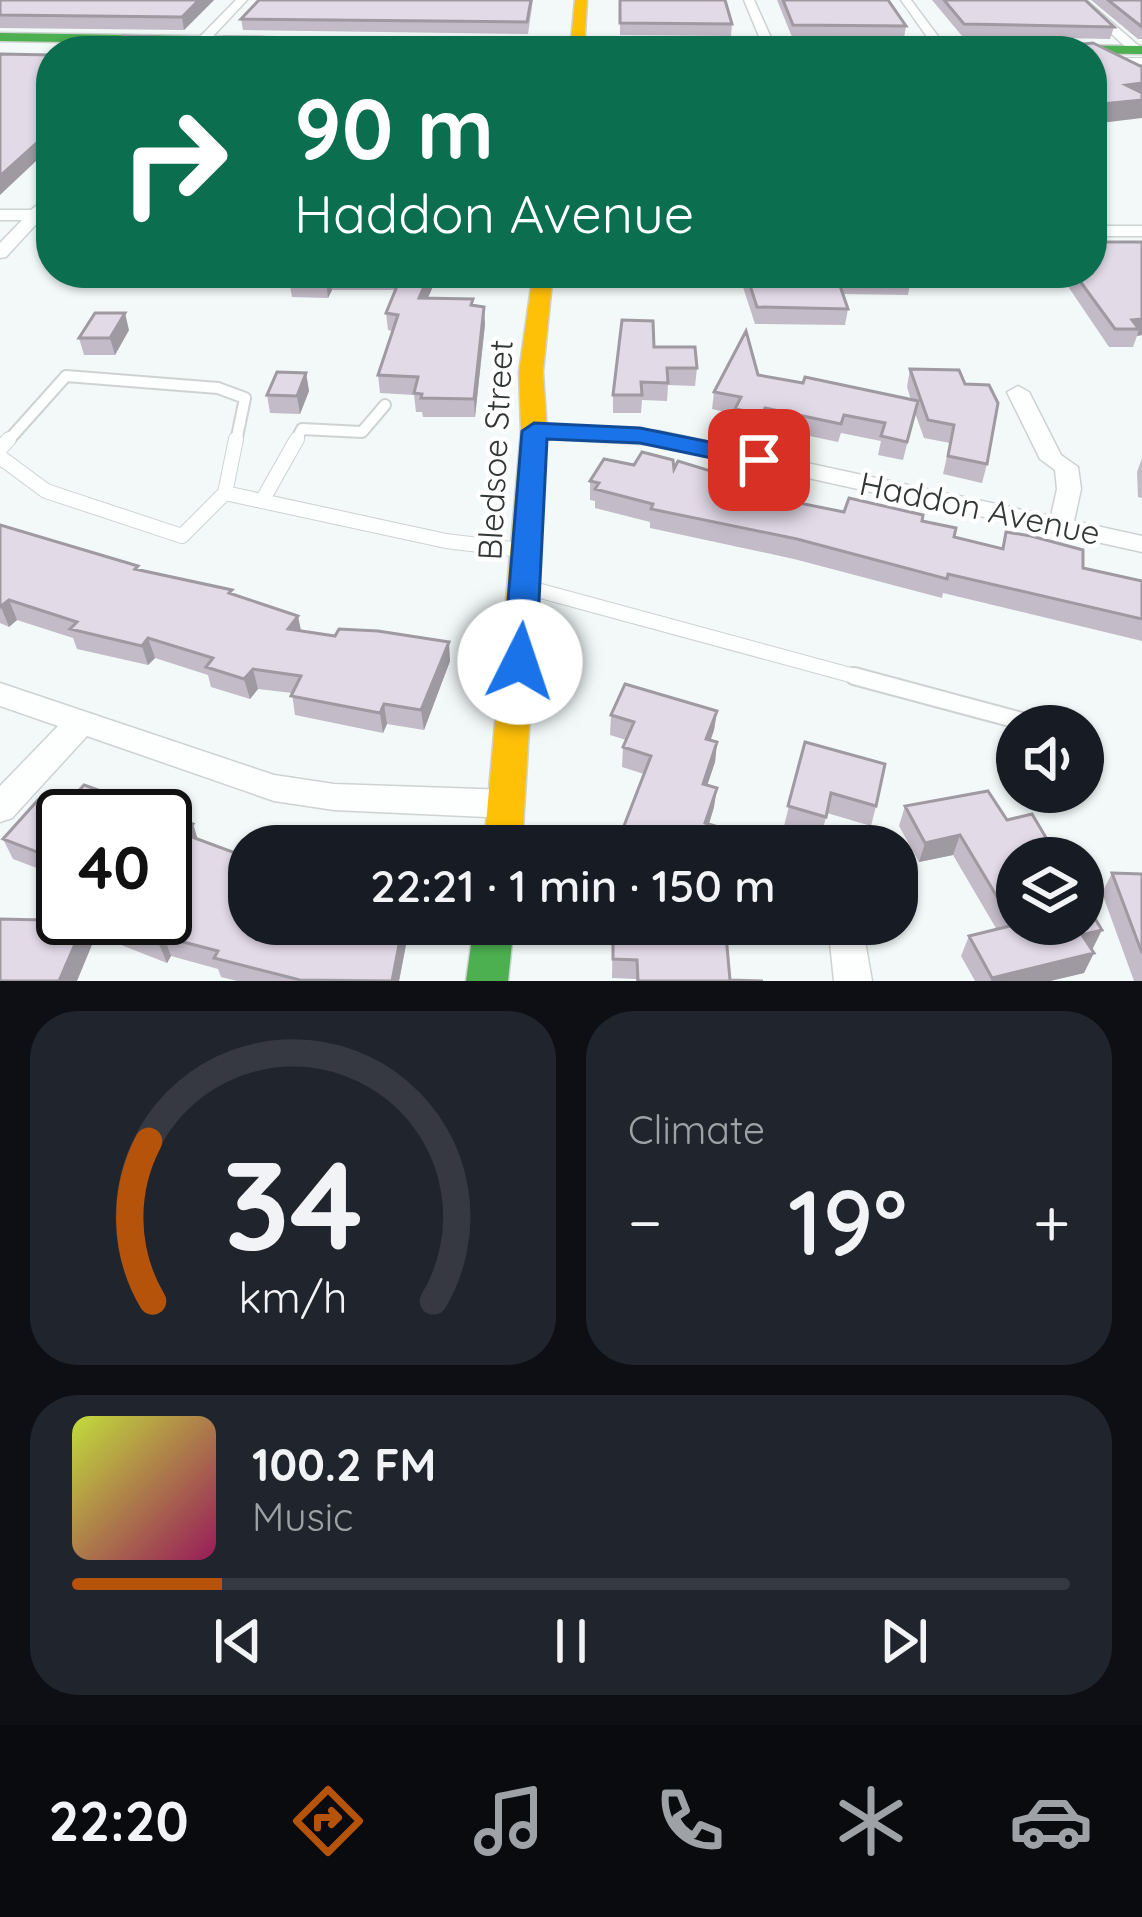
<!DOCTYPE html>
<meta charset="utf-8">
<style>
body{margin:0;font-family:Quicksand,sans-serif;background:#20242c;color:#f1f3f6;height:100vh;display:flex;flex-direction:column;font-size:45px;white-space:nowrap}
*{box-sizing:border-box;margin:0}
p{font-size:39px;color:#9ea1a6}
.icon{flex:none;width:66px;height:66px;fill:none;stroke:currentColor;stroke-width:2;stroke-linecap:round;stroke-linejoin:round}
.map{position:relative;height:981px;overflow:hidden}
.details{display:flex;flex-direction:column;gap:30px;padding:30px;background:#0d0f14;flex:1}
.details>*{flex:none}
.guide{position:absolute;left:36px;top:36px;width:1071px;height:252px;border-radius:48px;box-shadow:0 3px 9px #0004;background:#0b6e4f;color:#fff;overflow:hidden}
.controls{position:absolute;left:996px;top:705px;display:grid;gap:24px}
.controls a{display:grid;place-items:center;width:108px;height:108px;border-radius:50%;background:#171b24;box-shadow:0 3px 9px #0004;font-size:60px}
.speed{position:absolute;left:36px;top:789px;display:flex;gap:24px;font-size:60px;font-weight:700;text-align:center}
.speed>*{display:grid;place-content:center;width:156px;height:156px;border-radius:50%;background:#171b24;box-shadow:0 3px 9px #0004;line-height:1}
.speed .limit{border:6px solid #111;border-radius:18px;background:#fff;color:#111}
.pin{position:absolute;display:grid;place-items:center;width:102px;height:102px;color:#fff;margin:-51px;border-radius:24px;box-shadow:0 6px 18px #0006}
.me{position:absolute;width:132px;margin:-66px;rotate:4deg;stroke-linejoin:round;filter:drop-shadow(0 0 9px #0008)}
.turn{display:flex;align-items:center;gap:42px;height:252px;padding:0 60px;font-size:54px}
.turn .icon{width:156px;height:156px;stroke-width:2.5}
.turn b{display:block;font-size:84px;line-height:102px}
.big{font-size:90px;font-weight:600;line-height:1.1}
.details .widget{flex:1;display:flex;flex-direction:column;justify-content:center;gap:18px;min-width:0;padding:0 42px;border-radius:48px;background:#20242c}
.details .dial{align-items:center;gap:0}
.dial svg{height:312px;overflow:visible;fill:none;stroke:#363941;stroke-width:7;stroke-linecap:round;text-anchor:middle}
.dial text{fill:#f1f3f6;stroke:none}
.song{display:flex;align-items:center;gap:36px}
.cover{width:144px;height:144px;border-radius:18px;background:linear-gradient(135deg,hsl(70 70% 55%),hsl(330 70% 35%))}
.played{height:12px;border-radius:6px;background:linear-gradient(90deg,#b45309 15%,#363941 15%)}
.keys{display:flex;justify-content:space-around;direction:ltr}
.heat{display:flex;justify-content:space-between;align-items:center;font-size:66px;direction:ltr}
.details .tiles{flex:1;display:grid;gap:30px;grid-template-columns:1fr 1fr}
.widget:last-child{grid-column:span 2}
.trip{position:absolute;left:228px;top:825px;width:690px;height:120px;border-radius:48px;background:#171b24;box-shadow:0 3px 9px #0004;font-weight:600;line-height:120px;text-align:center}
.dock{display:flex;height:192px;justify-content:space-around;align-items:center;background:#090b0e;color:#9ea1a6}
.dock .icon{width:84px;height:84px}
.dock .current{color:#b45309}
.dock b{font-size:54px;color:#f1f3f6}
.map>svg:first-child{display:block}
</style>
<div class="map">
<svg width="1142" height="981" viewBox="0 0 1142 981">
<rect width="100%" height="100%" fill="#f2f9f8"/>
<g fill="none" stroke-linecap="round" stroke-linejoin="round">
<g stroke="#ced3d2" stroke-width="8">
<path id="lane-far3" d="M 1124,61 L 1142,61"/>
</g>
<g stroke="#ced3d2" stroke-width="14">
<path id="lane-far2" d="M 7,442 L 66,376 L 218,388 L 245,398 L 236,442
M 295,442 L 302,429 L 362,432 L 385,405"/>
</g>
<g stroke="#ced3d2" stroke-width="16">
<path id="lane-far1" d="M 0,449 L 9,439
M 0,457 L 46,491 L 182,536 L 225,493 L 446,541 L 520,550
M 225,493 L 236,439
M 262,501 L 297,439
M 526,587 L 865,679"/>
</g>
<g stroke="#ced3d2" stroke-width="20">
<path id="lane" d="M 854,676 L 1040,726"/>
</g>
<g stroke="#ced3d2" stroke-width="3">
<path id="street" d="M 236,0 L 247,0 L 199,51 L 186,51 Z
M 744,0 L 754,0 L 777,51 L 765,51 Z
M 901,0 L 911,0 L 949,51 L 937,51 Z
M 1075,0 L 1086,0 L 1140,47 L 1140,53 L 1132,53 Z
M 51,194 L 51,219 L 40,220 L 6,257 L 0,258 L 0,243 L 22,220 L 0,220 L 0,210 L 31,210 Z
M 1092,226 L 1142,226 L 1142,236 L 1092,236 Z
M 1018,386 L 1029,392 L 1061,455 L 1078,467 L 1081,489 L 1074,521 L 1142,536 L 1142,552 L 659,445 L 534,438 L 523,431 L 534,424 L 659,431 L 1051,516 L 1057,489 L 1055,470 L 1040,459 L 1007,392 Z
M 0,683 L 274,775 L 334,784 L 508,790 L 519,794 L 524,804 L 519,814 L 508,818 L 334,810 L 274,801 L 87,736 L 12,818 L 0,822 L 0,786 L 58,726 L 0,706 Z
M 828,924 L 862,924 L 872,981 L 834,981 Z"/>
</g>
<g stroke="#ced3d2" stroke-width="3">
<path id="fast" d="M 0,33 L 264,37 L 271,41 L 264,45 L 0,41 Z
M 490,39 L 1142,46 L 1142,54 L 485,46 Z
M 474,924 L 514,924 L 508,981 L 466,981 Z"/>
</g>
<g stroke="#ced3d2" stroke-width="3">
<path id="slow" d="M 575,0 L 587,0 L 584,51 L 570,51 Z
M 533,273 L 553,273 L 543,372 L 547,431 L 522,846 L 484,846 L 521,431 L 519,372 Z"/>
</g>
<use href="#lane-far3" stroke="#fdfefe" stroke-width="6"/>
<use href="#lane-far2" stroke="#fdfefe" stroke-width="10"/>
<use href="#lane-far1" stroke="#fdfefe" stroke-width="14"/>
<use href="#lane" stroke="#fdfefe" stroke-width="16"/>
<use href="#street" fill="#fdfefe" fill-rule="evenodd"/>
<use href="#fast" fill="#4caf50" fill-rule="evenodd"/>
<use href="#slow" fill="#ffc107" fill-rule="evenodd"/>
</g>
<path fill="#c3bbc8" d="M 0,0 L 214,0 L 184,30 L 0,28 Z
M 259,0 L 533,0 L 528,34 L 243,30 L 241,19 Z
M 620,0 L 732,24 L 731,36 L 620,35 Z
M 777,0 L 888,0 L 906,26 L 904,38 L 792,37 Z
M 932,0 L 1085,0 L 1114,27 L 1110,39 L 962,36 Z
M 1091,0 L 1142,0 L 1142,39 L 1138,39 Z
M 1142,242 L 1142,335 L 1137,336 L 1133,347 L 1109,347 L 1065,282 L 1006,281 L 1002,273 L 1092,273 Z
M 126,273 L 170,273 L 163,282 L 129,283 Z
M 292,273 L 439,273 L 428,298 L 473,305 L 485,324 L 475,417 L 423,417 L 422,412 L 416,412 L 414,395 L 380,393 L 378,375 L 392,331 L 388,330 L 386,313 L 396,290 L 332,290 L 328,298 L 292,297 L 289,280 Z
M 698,273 L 918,273 L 909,273 L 911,279 L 908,295 L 843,294 L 848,309 L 845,325 L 755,324 L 742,284 L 742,286 L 699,285 Z
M 129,330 L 115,355 L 84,355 L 79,338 Z
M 654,347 L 697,368 L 695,386 L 668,385 L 667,401 L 642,400 L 641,413 L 613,413 L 613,395 Z
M 910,369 L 987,464 L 982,483 L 943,474 L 950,443 L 924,438 L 915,413 L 903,460 L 878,455 L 881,441 L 841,433 L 838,442 L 762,426 L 760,432 L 733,427 L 734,414 L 712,409 L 714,392 L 758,375 L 911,400 L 907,387 Z
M 306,373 L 309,391 L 300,414 L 270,413 L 267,395 Z
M 1142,458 L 1142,498 L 1138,497 L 1137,472 Z
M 634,465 L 674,469 L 743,481 L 775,481 L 773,498 L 844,512 L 922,521 L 954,537 L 1001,549 L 1006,532 L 1083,568 L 1142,581 L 1142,641 L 943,593 L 942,598 L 794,559 L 650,528 L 650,522 L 595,508 L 595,501 L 590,500 L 590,481 Z
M 0,525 L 139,570 L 233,594 L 301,631 L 450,661 L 424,730 L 387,724 L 383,733 L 295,715 L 292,693 L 258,689 L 250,699 L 211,687 L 208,675 L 155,658 L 148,665 L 77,649 L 73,638 L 17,620 L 9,627 L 0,623 Z
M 717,711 L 714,730 L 711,740 L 717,742 L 715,762 L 707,785 L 714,807 L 709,824 L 736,846 L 621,846 L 622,831 L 644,774 L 622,767 L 623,747 L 626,740 L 610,735 L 611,715 Z
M 805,742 L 876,806 L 871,826 L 827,813 L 821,837 L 784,826 Z
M 988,791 L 1092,950 L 1084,973 L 1050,981 L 975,981 L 961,956 L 969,936 L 997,930 L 953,855 L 919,862 L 899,826 L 905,806 Z
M 62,809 L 193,824 L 198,840 L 249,924 L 410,924 L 399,981 L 237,981 L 221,977 L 218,969 L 171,956 L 167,963 L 93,934 L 85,918 L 165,918 L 63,816 L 63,878 L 13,859 L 3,839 Z
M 1112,873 L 1142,874 L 1142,981 L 1134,981 L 1102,893 Z
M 613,924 L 730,980 L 763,981 L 636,981 L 636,979 L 612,978 Z"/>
<path fill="#9f99a2" d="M 199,0 L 214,0 L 184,30 L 182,17 Z
M 158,37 L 161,48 L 158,51 L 143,51 Z
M 1142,83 L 1142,118 L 1092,124 L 1092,105 L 1126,85 Z
M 51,130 L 51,147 L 0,195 L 0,176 Z
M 330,273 L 332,290 L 328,298 L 326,281 Z
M 430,273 L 439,273 L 420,315 L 419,298 Z
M 484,307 L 485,324 L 475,417 L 474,399 Z
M 125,313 L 129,330 L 115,355 L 110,338 Z
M 1142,319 L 1142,335 L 1137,336 L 1139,329 L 1132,320 Z
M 306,373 L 309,391 L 300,414 L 297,396 Z
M 9,600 L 17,620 L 9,627 L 1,607 Z
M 298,616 L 302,635 L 288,629 Z
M 148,638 L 155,658 L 148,665 L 142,646 Z
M 449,642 L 450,661 L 424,730 L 421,710 Z
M 253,669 L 258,689 L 250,699 L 244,679 Z
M 384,704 L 387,724 L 383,733 L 380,713 Z
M 717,711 L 714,730 L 703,759 L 706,739 Z
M 717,742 L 715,762 L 701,804 L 703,784 Z
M 717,788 L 714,807 L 703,843 L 705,823 Z
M 193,824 L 199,844 L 184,834 Z
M 960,835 L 953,855 L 919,862 L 925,843 Z
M 85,921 L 94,940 L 77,981 L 59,981 Z
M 403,924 L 410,924 L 399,981 L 392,981 Z
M 1102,930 L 1092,950 L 1082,935 Z
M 164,937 L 171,956 L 167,963 L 159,944 Z
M 1094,953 L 1084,973 L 1050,981 L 991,981 L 992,978 Z"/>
<path fill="#e3dae8" stroke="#9f99a2" stroke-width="3" d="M 0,0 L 199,0 L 182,17 L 0,15 Z
M 259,0 L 531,0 L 527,22 L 241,19 Z
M 620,0 L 725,0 L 732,24 L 620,23 Z
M 783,0 L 888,0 L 906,26 L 793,25 Z
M 944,0 L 1085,0 L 1114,27 L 964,24 Z
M 1108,0 L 1142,0 L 1142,27 Z
M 123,36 L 158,37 L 143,51 L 123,51 Z
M 224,37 L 531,40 L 528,51 L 212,51 Z
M 615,41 L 747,43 L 749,51 L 615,51 Z
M 801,43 L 921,45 L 924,51 L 804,51 Z
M 1093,43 L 1142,67 L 1142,83 L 1126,85 L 1142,93 L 1142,100 L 1092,105 L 1092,51 L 1012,51 Z
M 0,54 L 51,55 L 51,130 L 0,176 Z
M 1092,242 L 1142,242 L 1142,319 L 1132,320 L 1139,329 L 1115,329 L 1074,273 L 1092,273 Z
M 292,273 L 330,273 L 326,281 L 289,280 Z
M 341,273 L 430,273 L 419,298 L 473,299 L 471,305 L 484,307 L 474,399 L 421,398 L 422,394 L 414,393 L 418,377 L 378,375 L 398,315 L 386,313 L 402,274 Z
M 746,273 L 909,273 L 911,279 L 837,277 L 848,309 L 757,307 Z
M 95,313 L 125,313 L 110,338 L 79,338 Z
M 622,320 L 653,321 L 654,347 L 695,347 L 697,368 L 667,368 L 668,383 L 641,382 L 642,395 L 613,395 Z
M 746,331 L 758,375 L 803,383 L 805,377 L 918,401 L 907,442 L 881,436 L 885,423 L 844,415 L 841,424 L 765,408 L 762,414 L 735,409 L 741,397 L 714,392 Z
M 910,369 L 959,370 L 965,384 L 989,385 L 998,403 L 987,464 L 948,456 L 954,425 L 928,420 Z
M 277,372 L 306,373 L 297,396 L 267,395 Z
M 642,452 L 673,460 L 674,469 L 678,461 L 743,481 L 745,475 L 775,481 L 769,497 L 844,512 L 849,498 L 923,515 L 922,521 L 956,528 L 954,537 L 1003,549 L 1006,532 L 1031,536 L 1083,550 L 1083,568 L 1142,581 L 1142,619 L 948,574 L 947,579 L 797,539 L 651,509 L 653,504 L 595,489 L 599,483 L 590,481 L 604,459 L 634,465 Z
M 0,525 L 138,566 L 135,569 L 232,590 L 229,593 L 298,616 L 288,629 L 335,636 L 339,629 L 378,631 L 449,642 L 421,710 L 384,704 L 380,713 L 291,696 L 301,676 L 253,669 L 244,679 L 206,667 L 213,658 L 148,638 L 142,646 L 70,629 L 77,622 L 9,600 L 0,607 Z
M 625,684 L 717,711 L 706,739 L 717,742 L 703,784 L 717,788 L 705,823 L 738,833 L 734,846 L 669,846 L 622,831 L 651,756 L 623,747 L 634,722 L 611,715 Z
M 805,742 L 885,764 L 876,806 L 831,793 L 826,817 L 788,806 Z
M 84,785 L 193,824 L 184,834 L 235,853 L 242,841 L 249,841 L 266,846 L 249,846 L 249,924 L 403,924 L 392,981 L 300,980 L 214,958 L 218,951 L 164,937 L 159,944 L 93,918 L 165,918 L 165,816 L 63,816 L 63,862 L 3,839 L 38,800 L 62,809 Z
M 988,791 L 1007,820 L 1032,814 L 1058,858 L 1017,858 L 1017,924 L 1083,924 L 1083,899 L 1102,930 L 1082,935 L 1094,953 L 992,978 L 969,936 L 1014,925 L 960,835 L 925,843 L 905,806 Z
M 1112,873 L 1142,874 L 1142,953 Z
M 0,919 L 85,921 L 59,981 L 0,981 Z
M 613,924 L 725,924 L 730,980 L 763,981 L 638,981 L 637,960 L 613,959 Z"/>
<path fill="#1a73e8" stroke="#114b97" stroke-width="3" d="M 534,423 L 640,428 L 759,452 L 772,460 L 759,468 L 640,443 L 547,439 L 536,662 L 531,671 L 508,671 L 503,662 L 522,431 Z"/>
<g text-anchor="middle" stroke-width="9" stroke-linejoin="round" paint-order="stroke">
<g font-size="33" fill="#323736" stroke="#fff">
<text transform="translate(495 450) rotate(-87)" y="12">Bledsoe Street</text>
<text transform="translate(980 508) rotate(12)" y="12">Haddon Avenue</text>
</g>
</g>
</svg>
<div class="controls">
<a><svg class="icon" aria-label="sound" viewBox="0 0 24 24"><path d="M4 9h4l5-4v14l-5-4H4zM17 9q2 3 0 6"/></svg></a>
<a><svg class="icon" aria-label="layers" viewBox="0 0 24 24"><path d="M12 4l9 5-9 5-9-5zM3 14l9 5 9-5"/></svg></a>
</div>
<div class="speed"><div class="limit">40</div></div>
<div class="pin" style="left:759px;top:460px;background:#d93025"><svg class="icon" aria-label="arrive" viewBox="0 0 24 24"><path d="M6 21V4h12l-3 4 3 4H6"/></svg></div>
<svg class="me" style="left:520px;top:662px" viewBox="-20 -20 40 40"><circle r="19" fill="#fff"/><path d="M0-13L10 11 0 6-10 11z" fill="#1a73e8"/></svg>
<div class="trip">22:21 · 1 min · 150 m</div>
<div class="guide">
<div class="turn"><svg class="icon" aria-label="right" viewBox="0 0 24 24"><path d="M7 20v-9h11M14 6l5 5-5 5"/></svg><div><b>90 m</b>Haddon Avenue</div></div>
</div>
</div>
<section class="details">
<div class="tiles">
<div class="widget dial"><svg viewBox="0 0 100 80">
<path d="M14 69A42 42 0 1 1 86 69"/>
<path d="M14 69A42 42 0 0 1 13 28" stroke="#b45309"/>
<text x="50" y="56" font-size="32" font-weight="700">34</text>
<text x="50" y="72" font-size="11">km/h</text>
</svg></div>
<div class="widget"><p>Climate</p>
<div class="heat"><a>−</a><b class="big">19°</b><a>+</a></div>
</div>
<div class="widget">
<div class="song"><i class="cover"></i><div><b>100.2 FM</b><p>Music</p></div></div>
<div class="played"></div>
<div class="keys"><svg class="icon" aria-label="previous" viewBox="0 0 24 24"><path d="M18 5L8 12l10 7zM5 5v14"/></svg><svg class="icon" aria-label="pause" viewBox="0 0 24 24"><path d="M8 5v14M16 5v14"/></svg><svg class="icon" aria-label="next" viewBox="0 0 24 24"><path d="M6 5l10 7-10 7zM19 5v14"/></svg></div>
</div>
</div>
</section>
<nav class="dock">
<b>22:20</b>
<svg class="icon current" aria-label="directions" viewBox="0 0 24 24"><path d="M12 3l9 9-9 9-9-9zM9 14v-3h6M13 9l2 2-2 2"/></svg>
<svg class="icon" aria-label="music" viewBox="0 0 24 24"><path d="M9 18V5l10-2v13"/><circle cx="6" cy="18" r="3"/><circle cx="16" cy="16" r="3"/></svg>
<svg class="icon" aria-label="phone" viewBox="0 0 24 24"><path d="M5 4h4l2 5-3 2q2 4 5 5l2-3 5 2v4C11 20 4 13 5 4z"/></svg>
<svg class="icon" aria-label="climate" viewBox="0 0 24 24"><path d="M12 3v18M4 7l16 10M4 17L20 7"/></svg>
<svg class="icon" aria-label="car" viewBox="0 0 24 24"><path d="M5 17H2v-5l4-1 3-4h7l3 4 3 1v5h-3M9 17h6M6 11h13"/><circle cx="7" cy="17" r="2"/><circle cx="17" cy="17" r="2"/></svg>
</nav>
